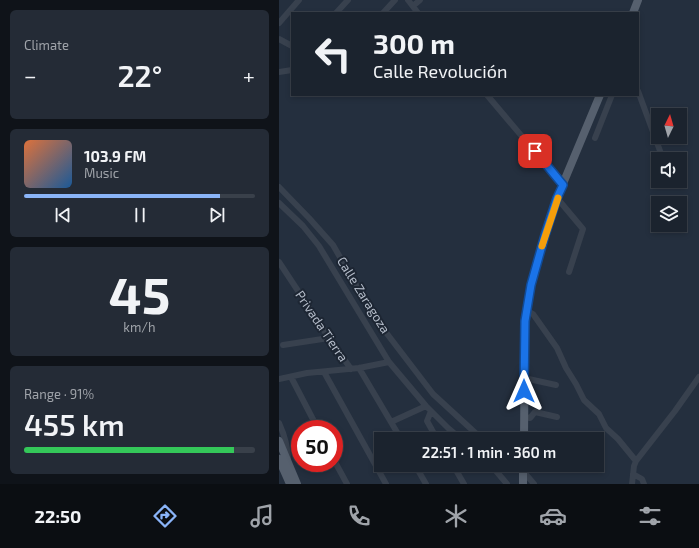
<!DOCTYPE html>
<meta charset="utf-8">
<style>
body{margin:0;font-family:"Exo 2",sans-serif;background:#242b36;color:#f1f3f6;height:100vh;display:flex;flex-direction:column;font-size:15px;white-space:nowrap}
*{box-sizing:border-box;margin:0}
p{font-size:13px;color:#a0a4aa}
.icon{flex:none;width:22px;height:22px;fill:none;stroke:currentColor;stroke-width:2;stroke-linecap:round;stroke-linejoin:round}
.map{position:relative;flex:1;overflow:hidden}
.side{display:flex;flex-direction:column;gap:10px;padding:10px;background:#0f1319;width:279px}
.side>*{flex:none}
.top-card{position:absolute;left:12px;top:12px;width:348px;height:84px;border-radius:0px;box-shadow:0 2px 6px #0003,0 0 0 1px #39404a;background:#1b232e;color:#f1f3f6;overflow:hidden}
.needle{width:26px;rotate:5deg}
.fabs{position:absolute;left:372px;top:108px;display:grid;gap:8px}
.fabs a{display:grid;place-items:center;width:36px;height:36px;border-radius:0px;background:#1b232e;box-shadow:0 2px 6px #0003,0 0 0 1px #39404a;font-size:20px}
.speed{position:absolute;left:12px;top:420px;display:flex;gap:8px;font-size:20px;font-weight:700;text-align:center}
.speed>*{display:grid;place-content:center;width:52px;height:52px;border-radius:50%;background:#1b232e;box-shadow:0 2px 6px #0003,0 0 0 1px #39404a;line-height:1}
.speed .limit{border:6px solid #d22;background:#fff;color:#111}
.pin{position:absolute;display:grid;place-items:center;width:34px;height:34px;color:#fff;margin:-17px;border-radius:8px;box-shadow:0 2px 6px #0006}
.me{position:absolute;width:44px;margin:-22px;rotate:0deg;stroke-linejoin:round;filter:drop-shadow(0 0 3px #0008)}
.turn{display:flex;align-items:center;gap:14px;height:84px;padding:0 16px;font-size:18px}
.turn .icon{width:52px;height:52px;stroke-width:2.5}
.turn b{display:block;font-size:28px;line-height:34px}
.big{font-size:30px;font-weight:600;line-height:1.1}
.side .widget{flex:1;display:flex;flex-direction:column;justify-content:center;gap:6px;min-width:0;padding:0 14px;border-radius:6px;background:#242b36}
.side .dial{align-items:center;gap:0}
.dial b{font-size:52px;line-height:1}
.song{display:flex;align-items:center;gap:12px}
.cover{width:48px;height:48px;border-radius:6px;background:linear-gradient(135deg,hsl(20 70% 55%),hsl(210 70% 35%))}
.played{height:4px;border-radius:2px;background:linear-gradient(90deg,#8ab4f8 85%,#39404a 85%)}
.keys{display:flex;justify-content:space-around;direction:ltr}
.heat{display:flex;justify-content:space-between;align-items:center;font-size:22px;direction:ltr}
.charge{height:6px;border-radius:3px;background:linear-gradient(90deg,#34c759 91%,#39404a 0)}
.trip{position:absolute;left:95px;top:432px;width:230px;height:40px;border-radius:0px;background:#1b232e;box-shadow:0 2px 6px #0003,0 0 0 1px #39404a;font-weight:600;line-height:40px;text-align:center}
.tabs{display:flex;height:64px;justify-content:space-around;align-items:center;background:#0b0e12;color:#a0a4aa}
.tabs .icon{width:28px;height:28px}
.tabs .active{color:#8ab4f8}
.tabs b{font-size:18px;color:#f1f3f6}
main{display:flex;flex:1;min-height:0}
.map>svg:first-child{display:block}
</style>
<main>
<section class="side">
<div class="widget"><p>Climate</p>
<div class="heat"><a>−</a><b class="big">22°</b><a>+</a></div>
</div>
<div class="widget">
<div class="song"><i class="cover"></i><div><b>103.9 FM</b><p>Music</p></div></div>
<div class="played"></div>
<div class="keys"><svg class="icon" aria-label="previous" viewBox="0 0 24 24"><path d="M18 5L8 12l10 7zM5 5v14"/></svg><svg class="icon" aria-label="pause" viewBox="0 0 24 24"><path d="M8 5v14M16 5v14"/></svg><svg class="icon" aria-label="next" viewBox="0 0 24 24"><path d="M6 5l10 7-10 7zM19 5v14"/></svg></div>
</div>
<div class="widget dial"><b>45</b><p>km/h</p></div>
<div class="widget"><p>Range · 91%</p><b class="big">455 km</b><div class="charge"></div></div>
</section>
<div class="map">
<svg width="420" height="484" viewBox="0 0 420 484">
<rect width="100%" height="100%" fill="#242f3e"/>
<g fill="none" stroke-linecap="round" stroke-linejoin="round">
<path stroke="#38414e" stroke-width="6" d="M 129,0 L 139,13
M 134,6 L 141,0
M 57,13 L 69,0
M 104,13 L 116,0
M 0,23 L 20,0
M 0,39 L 13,46
M 0,72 L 13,70
M 359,91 L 384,159
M 208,95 L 284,185
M 316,138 L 333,95
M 0,187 L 30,218 L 54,245 L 96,318 L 154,394 L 203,439
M 278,198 L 304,229 L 290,272
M 0,203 L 24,226 L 40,246 L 110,362 L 147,406 L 169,428 L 182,439
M 0,262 L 50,338 L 72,369
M 247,310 L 254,314 L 278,348 L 287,368 L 297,384 L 305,400 L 320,414 L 327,428 L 339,439 L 357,461
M 4,345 L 50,338
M 80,368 L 122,439
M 45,372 L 107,484
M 12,377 L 39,429
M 245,378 L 277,385
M 0,379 L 28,373 L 80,368 L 110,362
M 152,411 L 148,421 L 158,439
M 245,417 L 251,418 L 256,412 L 278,417
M 112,422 L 147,406
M 0,423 C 6,436 9,446 9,460
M 55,460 L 68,484
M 136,465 L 147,484
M 174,465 L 185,484
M 212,465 L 228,484
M 236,465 L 244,471 L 255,484
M 354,474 L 363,479 L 365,484
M 353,484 L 355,466 L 357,461 L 396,411 L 420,377"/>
<path stroke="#56606e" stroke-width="8" d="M 354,13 L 359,0
M 245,439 L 246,321 L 252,285 L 266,235 L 278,198 L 321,95
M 0,441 L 18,484
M 0,459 L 11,484
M 244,484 L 244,465"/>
</g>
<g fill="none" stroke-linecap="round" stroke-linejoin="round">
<g stroke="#114b97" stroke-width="10">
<path id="route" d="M 245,391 L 246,321 L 252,285 L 266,235 L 278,198 L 284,185 L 256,151"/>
</g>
<use href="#route" stroke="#1a73e8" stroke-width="7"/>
<path stroke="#f59e0b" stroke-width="7" d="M 263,246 L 279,198"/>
</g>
<g text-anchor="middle" stroke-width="4" stroke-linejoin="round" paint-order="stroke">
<g font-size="13" fill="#b4bcc9" stroke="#1d2633">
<text transform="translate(85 295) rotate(58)" y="5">Calle Zaragoza</text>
<text transform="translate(43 326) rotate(56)" y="5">Privada Tierra</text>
</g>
</g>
</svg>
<div class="fabs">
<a><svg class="needle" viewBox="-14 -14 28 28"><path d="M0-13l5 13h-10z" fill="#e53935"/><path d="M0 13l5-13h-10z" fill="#a0a4aa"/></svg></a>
<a><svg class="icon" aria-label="sound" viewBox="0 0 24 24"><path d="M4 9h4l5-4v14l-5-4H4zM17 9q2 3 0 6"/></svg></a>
<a><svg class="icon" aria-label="layers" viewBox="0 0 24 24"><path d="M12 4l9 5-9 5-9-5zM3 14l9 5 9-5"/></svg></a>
</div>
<div class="speed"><div class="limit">50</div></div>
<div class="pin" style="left:256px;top:151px;background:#d93025"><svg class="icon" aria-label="arrive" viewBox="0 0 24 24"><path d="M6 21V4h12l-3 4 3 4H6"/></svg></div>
<svg class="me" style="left:245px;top:391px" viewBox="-20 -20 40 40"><path d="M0-17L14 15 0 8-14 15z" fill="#1a73e8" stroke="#fff" stroke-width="4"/></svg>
<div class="trip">22:51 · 1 min · 360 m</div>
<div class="top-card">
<div class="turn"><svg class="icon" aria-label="left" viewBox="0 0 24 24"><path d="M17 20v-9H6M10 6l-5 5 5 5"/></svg><div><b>300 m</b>Calle Revolución</div></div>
</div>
</div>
</main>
<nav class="tabs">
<b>22:50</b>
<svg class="icon active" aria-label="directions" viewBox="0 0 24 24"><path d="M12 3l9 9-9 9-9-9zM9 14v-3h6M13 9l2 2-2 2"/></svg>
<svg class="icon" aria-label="music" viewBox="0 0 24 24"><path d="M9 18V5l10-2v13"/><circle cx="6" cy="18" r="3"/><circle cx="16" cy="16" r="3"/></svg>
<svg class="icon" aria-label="phone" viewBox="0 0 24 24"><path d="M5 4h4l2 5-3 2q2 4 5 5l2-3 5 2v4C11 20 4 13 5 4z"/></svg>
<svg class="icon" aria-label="climate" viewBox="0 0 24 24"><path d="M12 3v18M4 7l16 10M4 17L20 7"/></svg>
<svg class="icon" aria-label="car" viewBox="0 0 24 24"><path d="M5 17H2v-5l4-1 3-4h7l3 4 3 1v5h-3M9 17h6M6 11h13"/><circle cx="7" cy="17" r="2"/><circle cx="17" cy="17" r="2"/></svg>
<svg class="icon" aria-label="filters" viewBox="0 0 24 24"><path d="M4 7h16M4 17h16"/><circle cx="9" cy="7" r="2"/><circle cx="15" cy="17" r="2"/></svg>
</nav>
